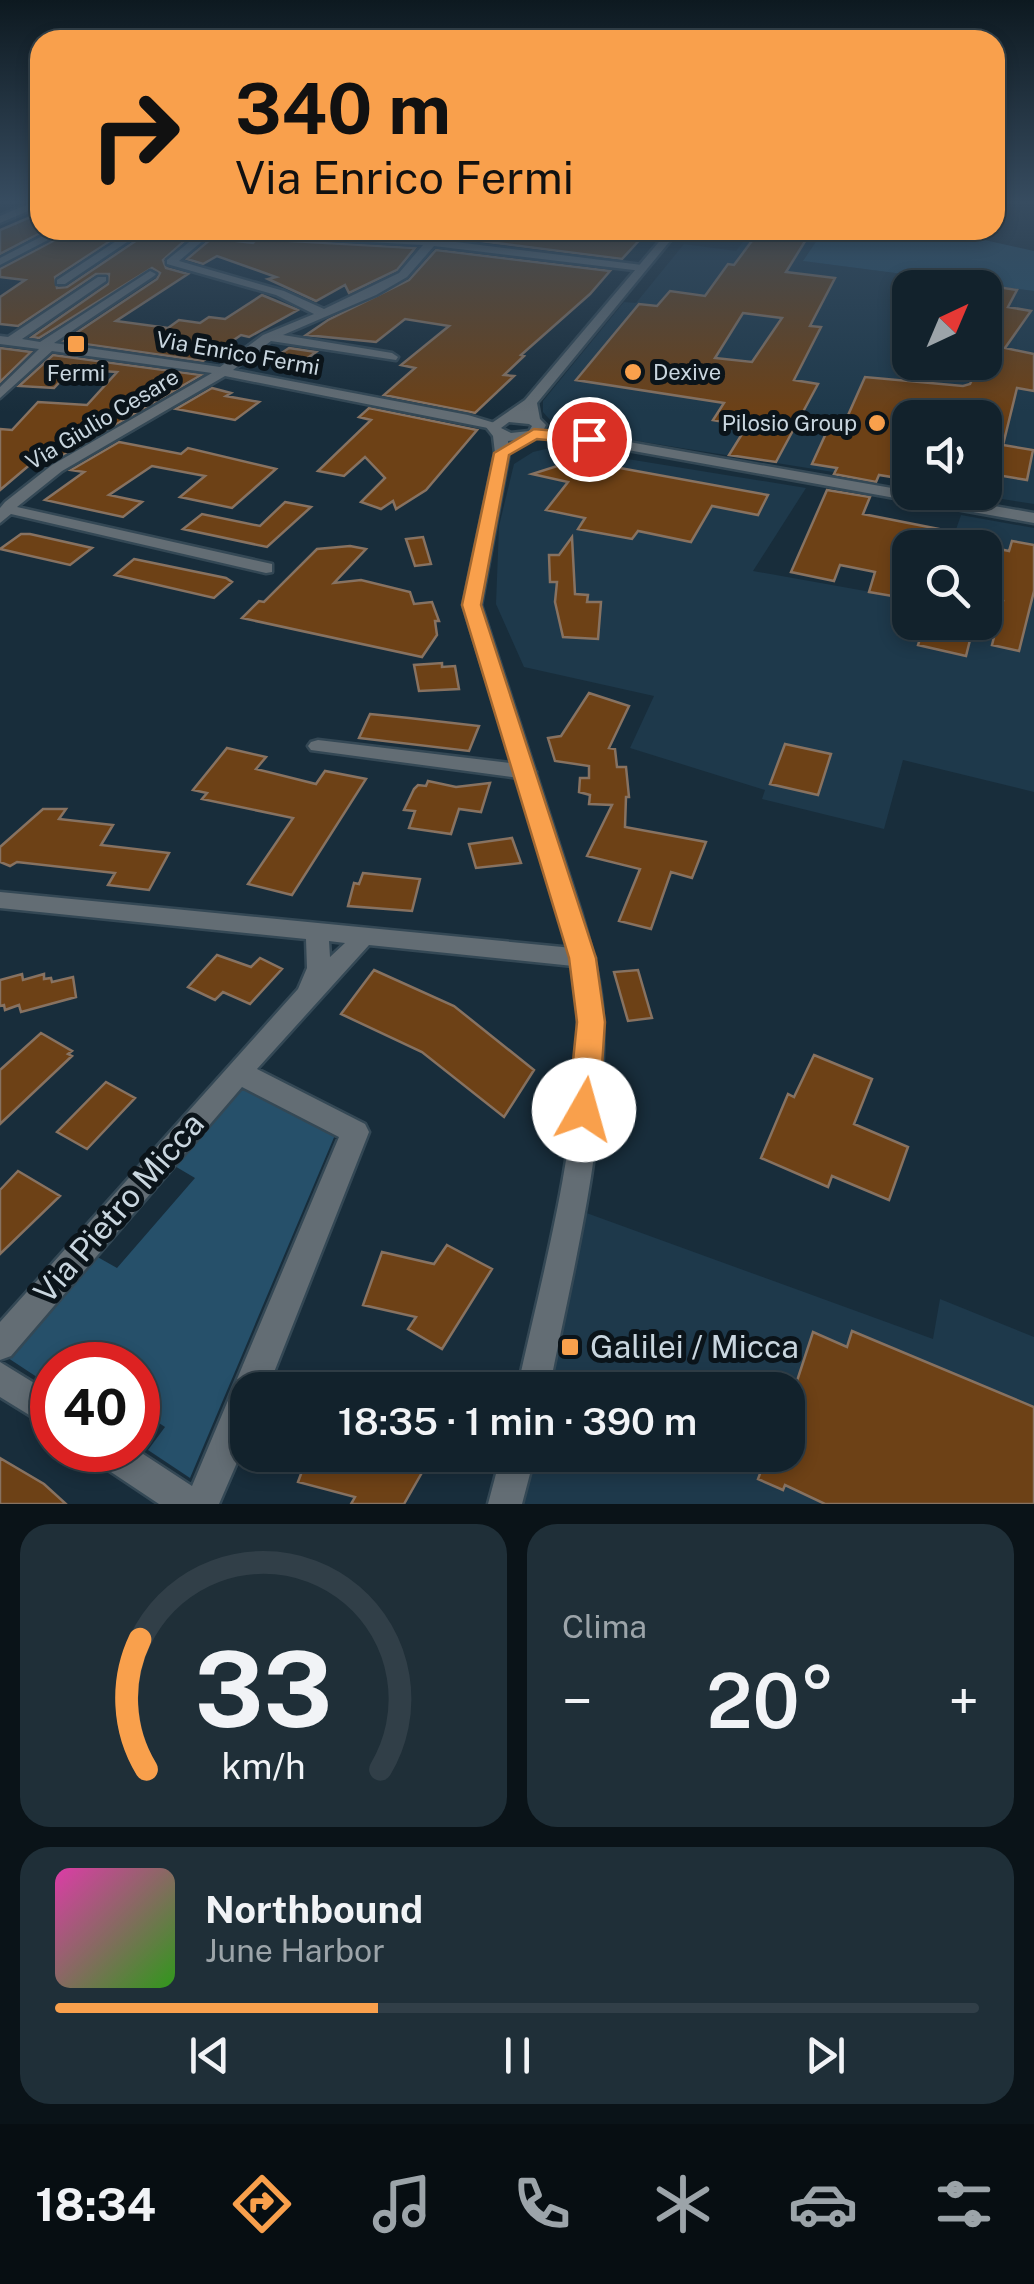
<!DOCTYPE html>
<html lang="it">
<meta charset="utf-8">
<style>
body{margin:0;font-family:"Public Sans",sans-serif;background:#1f2f38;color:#f1f3f6;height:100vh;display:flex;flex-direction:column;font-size:38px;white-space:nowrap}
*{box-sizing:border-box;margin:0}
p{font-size:32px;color:#9ca4a9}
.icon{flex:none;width:55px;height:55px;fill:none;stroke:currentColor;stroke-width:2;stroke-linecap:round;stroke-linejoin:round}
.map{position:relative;height:1504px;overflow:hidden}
.sheet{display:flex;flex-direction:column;gap:20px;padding:20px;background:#0a1318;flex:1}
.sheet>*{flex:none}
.top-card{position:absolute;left:30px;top:30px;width:975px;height:210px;border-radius:30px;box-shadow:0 5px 15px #0003,0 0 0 2px #313f48;background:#f9a04c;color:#111;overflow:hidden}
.needle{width:65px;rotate:44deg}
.buttons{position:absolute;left:892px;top:270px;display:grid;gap:20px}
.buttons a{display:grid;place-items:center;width:110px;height:110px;border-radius:20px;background:#12222c;box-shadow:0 5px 15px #0003,0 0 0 2px #313f48;font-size:50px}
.speed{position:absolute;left:30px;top:1342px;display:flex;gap:20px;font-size:50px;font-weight:700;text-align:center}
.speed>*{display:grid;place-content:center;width:130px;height:130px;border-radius:50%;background:#12222c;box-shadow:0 5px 15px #0003,0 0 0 2px #313f48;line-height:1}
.speed .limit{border:15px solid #d22;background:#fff;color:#111}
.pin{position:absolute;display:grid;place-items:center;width:85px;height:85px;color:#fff;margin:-42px;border:5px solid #fff;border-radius:50%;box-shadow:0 2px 10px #0007}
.me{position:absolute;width:110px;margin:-55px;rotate:7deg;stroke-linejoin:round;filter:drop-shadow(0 0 8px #0008)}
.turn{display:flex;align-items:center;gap:35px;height:210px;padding:0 40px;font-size:45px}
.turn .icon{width:130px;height:130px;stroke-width:2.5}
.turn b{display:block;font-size:70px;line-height:85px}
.big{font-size:75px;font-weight:600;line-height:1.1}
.sheet .tile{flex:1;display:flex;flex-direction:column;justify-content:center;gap:15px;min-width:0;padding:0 35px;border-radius:30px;background:#1f2f38}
.sheet .dial{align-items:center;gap:0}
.dial svg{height:260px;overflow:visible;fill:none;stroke:#313f48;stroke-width:7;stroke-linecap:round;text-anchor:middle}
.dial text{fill:#f1f3f6;stroke:none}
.song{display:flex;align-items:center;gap:30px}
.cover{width:120px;height:120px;border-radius:15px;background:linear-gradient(135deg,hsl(320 70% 55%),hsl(110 70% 35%))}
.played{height:10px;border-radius:5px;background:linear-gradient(90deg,#f9a04c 35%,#313f48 35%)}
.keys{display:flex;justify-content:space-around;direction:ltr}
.heat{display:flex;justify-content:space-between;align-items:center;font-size:55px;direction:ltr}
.sheet .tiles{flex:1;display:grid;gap:20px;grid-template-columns:1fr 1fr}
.tile:last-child{grid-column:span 2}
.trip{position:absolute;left:230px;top:1372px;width:575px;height:100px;border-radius:30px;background:#12222c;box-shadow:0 5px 15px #0003,0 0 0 2px #313f48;font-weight:600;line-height:100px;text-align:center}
.dock{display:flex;height:160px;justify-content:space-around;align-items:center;background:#070e12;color:#9ca4a9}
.dock .icon{width:70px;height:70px}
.dock .active{color:#f9a04c}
.dock b{font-size:45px;color:#f1f3f6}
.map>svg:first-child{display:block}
</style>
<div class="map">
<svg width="1034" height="1504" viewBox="0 0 1034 1504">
<rect width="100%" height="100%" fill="#182d3b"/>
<path fill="#1e394b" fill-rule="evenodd" d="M 752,230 L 824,230 L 804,261 L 1034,291 L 1034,504 L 964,493 L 985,492 L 985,418 L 910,418 L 910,480 L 876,475 L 871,478 L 681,448 L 576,431 L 551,421 L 543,412 L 543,401 L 624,302 L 636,303 L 684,244 L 736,251 ZM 910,288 L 985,288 L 985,362 L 910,362 Z
M 554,447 L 806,488 L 753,571 L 910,599 L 910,622 L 985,622 L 985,548 L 950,547 L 961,515 L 1034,528 L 1034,792 L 903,760 L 884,829 L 762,799 L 765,790 L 630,748 L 654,696 L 524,667 L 496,604 L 499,526 L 514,464 L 533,452 Z
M 581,1211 L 933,1339 L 940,1299 L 1034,1337 L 1034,1504 L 523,1504 L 533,1455 L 788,1455 L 788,1390 L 546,1390 Z"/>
<path fill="#26506a" d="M 824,230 L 940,230 L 1034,251 L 1034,291 L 803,261 Z
M 240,1087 L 335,1135 L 190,1478 L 148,1450 L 165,1427 L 138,1409 L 138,1365 L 52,1365 L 52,1387 L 5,1356 L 94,1255 L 117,1268 L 195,1178 L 173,1165 Z"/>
<path fill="#6d4116" stroke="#877261" stroke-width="2.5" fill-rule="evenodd" d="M 40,213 L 40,230 L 46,230 L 0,254 L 0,230 Z
M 435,230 L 498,234 L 499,230 L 613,230 L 645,234 L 622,259 L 432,235 L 321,231 Z
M 760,230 L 812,230 L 786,272 L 835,278 L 810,326 L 821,327 L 794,380 L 818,384 L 776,462 L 729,455 L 747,426 L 713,420 L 724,403 L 576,380 L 639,304 L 657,306 L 670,291 L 705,296 L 728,264 L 734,265 ZM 743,313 L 782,318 L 752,362 L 715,358 Z
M 70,232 L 121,234 L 55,277 L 57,288 L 67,287 L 143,236 L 190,236 L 163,260 L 166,268 L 188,274 L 116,321 L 168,328 L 179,320 L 200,323 L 209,317 L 225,319 L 262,295 L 298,310 L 249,337 L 241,335 L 203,361 L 64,341 L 157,279 L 160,273 L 152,268 L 39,338 L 32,337 L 108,284 L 109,274 L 96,274 L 18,326 L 0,324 L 0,297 L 25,280 L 0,277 L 0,269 Z
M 212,238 L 253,243 L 256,239 L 415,248 L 397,270 L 349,293 L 345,285 L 316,301 L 268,279 L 276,277 L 217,256 L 203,264 L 187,259 Z
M 436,250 L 610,271 L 590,294 L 521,355 L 524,356 L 504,375 L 514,376 L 475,413 L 384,395 L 415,368 L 401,365 L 449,326 L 405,319 L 376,342 L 306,335 L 328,320 L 409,280 Z
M 985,285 L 1017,290 L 1008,307 L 1031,311 L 1005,348 L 1034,354 L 1034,391 L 1017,388 L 1003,445 L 1033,450 L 1027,480 L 985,473 L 985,418 L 910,418 L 910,480 L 879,475 L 876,482 L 834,474 L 837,468 L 812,464 L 828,429 L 841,431 L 865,377 L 963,386 L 970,384 L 978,368 L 985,370 Z
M 0,348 L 31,352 L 0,382 Z
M 289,348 L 316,352 L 295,367 L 268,362 Z
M 53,355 L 201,375 L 46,465 L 33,462 L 0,490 L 0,429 L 12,430 L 38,402 L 87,405 L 117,372 L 72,369 L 54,388 L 19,386 Z
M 212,388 L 231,393 L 226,396 L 259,402 L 235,420 L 176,409 Z
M 369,408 L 477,430 L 426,490 L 396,509 L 393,501 L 381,509 L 361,502 L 385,478 L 365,457 L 344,476 L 318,471 L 371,420 L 359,417 Z
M 119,442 L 181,454 L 188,448 L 276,469 L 232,508 L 180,497 L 205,476 L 152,466 L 109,495 L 142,502 L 123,517 L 45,500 L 84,472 L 71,470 Z
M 576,460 L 768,495 L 758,515 L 712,506 L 691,542 L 638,531 L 632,539 L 578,529 L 585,518 L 546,510 L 568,482 L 532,474 Z
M 827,490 L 870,497 L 863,514 L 954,532 L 949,548 L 910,548 L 910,599 L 869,592 L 875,572 L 840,565 L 834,581 L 791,572 Z
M 285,502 L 311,507 L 267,547 L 183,529 L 202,514 L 260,526 Z
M 21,534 L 30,534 L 92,548 L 70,565 L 0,549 Z
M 423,537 L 431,564 L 415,566 L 406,539 Z
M 572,537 L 575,594 L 588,595 L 587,602 L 601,602 L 598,639 L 563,637 L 555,602 L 557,582 L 550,582 L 549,555 L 559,555 Z
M 1012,541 L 1034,545 L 1034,591 L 1019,651 L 992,645 L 1003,601 L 985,597 L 985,546 L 1009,551 Z
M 350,546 L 366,549 L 334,583 L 361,580 L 410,592 L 414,604 L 432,602 L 439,621 L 435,621 L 437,635 L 422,657 L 242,618 L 259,601 L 264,602 L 317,549 Z
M 134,559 L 226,578 L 232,582 L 214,598 L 115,575 Z
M 924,626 L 971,636 L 966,656 L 918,645 Z
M 442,663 L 442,667 L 455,666 L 459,689 L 419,691 L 414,665 Z
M 589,693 L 629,706 L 609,748 L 615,749 L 617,767 L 626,767 L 629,797 L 626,797 L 625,827 L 706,842 L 692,878 L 671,872 L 651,929 L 619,921 L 640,869 L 587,856 L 612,805 L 589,804 L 590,795 L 579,792 L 580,778 L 589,778 L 589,766 L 555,761 L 548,738 L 561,736 Z
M 370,714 L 409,718 L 479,726 L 469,751 L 359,738 Z
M 785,744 L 831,754 L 818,795 L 770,784 Z
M 227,748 L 266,757 L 256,769 L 316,784 L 325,771 L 366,779 L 292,895 L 248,884 L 293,818 L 202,799 L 207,793 L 193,790 Z
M 428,781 L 456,787 L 490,783 L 481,812 L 459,809 L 451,834 L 409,828 L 415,811 L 404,810 L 414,789 L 418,785 L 426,786 Z
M 43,809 L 66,809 L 59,819 L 113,825 L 101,845 L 169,853 L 149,890 L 108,885 L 115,873 L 17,862 L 10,866 L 0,862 L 0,847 Z
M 512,838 L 521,863 L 476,868 L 469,844 Z
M 363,873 L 420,879 L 412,911 L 348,906 L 354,883 L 359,884 Z
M 217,955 L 251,967 L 260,958 L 282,969 L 250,1004 L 223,992 L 215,1000 L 188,987 Z
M 374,970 L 454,1006 L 534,1070 L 504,1117 L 422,1052 L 341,1014 Z
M 638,970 L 652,1018 L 628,1021 L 614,972 Z
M 22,974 L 23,980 L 44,974 L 44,979 L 51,978 L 52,982 L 73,977 L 76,997 L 21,1012 L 19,1005 L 5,1010 L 4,1005 L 0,1006 L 0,980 Z
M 41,1033 L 72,1051 L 68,1054 L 72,1056 L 0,1124 L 0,1070 Z
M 814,1055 L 872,1079 L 854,1124 L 908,1147 L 889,1200 L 832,1176 L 828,1187 L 761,1158 L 788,1094 L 794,1097 Z
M 106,1082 L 135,1098 L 87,1149 L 57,1132 Z
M 18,1171 L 60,1196 L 0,1254 L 0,1190 Z
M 447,1245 L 492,1269 L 442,1349 L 408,1329 L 416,1317 L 363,1305 L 382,1252 L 434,1264 Z
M 852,1331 L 1034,1407 L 1034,1504 L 825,1504 L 785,1485 L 783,1490 L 758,1479 L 767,1455 L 788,1455 L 788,1393 L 793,1379 L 797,1381 L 813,1332 L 847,1347 Z
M 308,1455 L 432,1455 L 404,1504 L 351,1504 L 355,1497 L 298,1482 Z
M 0,1458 L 44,1484 L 66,1504 L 0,1504 Z"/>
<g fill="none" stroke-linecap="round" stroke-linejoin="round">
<g stroke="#344855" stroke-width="5">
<path id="minor" d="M 33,202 L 40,202 L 40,206 L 0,223 L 0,216 Z
M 54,230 L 67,230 L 0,265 L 0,258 Z
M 133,230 L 145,230 L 65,284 L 57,284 L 57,280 Z
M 204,230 L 432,239 L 642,265 L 647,268 L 642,271 L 434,246 L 407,277 L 376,295 L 283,335 L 392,353 L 398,357 L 396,360 L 271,341 L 233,370 L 468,415 L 498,424 L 498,430 L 225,376 L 62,471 L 17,507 L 272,564 L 272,572 L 266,573 L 11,514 L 0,523 L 0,508 L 5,502 L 52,465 L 212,373 L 52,351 L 0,398 L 0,387 L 39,349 L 0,344 L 0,336 L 8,337 L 98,277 L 106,277 L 106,281 L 22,339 L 40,342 L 150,271 L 156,274 L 154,276 L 54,343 L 220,367 L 263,335 L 314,314 L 276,295 L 167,264 L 167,260 ZM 212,233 L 423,245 L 399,273 L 324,309 L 284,291 L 179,261 Z
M 535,430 L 589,435 L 1034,513 L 1034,523 L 589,443 L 530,437 L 530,431 Z
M 318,740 L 526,765 L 536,772 L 526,779 L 311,750 L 308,746 L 311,742 Z
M 0,892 L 583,949 L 591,952 L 595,958 L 591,964 L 583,967 L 369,945 L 257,1069 L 365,1124 L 369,1132 L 267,1390 L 248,1390 L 248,1437 L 219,1504 L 159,1504 L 96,1462 L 91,1450 L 137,1450 L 192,1486 L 339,1137 L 242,1087 L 11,1356 L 0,1360 L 0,1322 L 298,989 L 307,968 L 306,939 L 0,908 ZM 329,941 L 345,943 L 330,957 Z
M 0,1362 L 52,1394 L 52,1429 L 0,1397 Z"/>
</g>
<g stroke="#344855" stroke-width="5">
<path id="tertiary" d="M 669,230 L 679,230 L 537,403 L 540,419 L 546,425 L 540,437 L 508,441 L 509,453 L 481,605 L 581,912 C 592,949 603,987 603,1025 C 606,1143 572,1274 549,1390 L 517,1390 C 543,1271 578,1148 578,1026 C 578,987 569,949 559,912 L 463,605 L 495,453 L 493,436 L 486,427 L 525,400 ZM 509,422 L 529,424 L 532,426 L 529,431 L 511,433 L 501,428 Z
M 501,1455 L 535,1455 L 522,1504 L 488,1504 Z"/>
</g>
<use href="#minor" fill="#636d74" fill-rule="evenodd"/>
<use href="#tertiary" fill="#636d74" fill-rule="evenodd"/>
</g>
<linearGradient id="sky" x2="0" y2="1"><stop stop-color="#0d1920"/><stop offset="0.49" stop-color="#374c60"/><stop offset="1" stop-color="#374c60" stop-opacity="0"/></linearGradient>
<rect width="1034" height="412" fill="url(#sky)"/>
<path fill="#f9a04c" stroke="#a26831" stroke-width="2.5" d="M 534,429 L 589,434 L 597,439 L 589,444 L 537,439 L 509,455 L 481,605 L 596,958 L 605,1022 L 599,1110 L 594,1119 L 584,1123 L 573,1119 L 568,1110 L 577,1022 L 569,958 L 462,605 L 494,453 Z"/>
<g fill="#f9a04c" stroke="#0b141a" stroke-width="4">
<rect x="66" y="334" width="20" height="20" rx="5"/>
<circle cx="633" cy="372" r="10"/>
<circle cx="877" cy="423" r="10"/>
<rect x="560" y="1337" width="20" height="20" rx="5"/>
</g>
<g text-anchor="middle" stroke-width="10" stroke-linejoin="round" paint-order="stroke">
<g font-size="22" fill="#c9d6df" stroke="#0b141a">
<text transform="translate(238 353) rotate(10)" y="8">Via Enrico Fermi</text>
<text transform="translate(102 419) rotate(-31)" y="8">Via Giulio Cesare</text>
</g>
<g font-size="22" fill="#c9d6df" stroke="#0b141a" text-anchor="start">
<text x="653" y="380">Dexive</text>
<text x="76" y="381" text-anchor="middle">Fermi</text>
<text x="857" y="431" text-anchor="end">Pilosio Group</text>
</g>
<g font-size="32" fill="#c9d6df" stroke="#0b141a">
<text transform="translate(119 1208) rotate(-49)" y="11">Via Pietro Micca</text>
</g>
<g font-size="32" fill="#c9d6df" stroke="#0b141a" text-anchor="start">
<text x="590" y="1358">Galilei / Micca</text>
</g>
</g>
</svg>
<div class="buttons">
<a><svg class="needle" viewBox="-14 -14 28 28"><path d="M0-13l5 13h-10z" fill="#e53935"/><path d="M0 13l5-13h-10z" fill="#9ca4a9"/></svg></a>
<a><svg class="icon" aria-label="sound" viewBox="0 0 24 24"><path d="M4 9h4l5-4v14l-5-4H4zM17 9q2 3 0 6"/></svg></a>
<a><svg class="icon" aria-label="search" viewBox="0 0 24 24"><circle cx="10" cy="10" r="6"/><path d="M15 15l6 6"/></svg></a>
</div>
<div class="speed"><div class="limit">40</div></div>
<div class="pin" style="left:589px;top:439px;background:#d93025"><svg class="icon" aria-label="arrive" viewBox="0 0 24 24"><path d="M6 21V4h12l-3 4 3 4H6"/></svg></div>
<svg class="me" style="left:584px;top:1110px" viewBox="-20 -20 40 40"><circle r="19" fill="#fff"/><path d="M0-13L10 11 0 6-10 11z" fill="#f9a04c"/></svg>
<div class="trip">18:35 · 1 min · 390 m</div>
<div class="top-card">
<div class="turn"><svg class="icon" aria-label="right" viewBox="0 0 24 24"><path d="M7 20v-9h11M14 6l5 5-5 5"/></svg><div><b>340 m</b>Via Enrico Fermi</div></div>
</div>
</div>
<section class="sheet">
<div class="tiles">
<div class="tile dial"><svg viewBox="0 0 100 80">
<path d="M14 69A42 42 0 1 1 86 69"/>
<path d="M14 69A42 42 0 0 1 12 29" stroke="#f9a04c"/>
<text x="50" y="56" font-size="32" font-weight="700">33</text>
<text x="50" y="72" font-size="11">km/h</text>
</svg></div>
<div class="tile"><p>Clima</p>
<div class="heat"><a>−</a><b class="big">20°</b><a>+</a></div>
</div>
<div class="tile">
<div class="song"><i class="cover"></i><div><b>Northbound</b><p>June Harbor</p></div></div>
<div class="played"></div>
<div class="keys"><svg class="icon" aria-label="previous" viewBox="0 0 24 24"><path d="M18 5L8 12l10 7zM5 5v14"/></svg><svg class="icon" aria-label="pause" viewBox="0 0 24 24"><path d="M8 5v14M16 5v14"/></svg><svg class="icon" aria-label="next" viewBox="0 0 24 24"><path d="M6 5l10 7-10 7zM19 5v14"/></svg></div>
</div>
</div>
</section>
<nav class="dock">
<b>18:34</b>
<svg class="icon active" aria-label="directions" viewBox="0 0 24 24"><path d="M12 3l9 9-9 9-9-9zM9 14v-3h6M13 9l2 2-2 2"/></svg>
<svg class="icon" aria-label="music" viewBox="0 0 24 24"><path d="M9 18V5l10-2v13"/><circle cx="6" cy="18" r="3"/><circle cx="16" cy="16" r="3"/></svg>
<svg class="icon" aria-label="phone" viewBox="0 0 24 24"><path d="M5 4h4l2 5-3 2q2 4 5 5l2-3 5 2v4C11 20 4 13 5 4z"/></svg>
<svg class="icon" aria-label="climate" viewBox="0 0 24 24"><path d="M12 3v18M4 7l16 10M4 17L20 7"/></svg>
<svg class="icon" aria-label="car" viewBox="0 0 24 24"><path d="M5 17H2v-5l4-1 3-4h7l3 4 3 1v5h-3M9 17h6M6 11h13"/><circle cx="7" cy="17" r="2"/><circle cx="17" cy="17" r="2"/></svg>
<svg class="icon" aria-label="filters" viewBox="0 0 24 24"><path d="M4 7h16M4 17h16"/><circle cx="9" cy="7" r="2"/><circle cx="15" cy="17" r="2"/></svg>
</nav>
